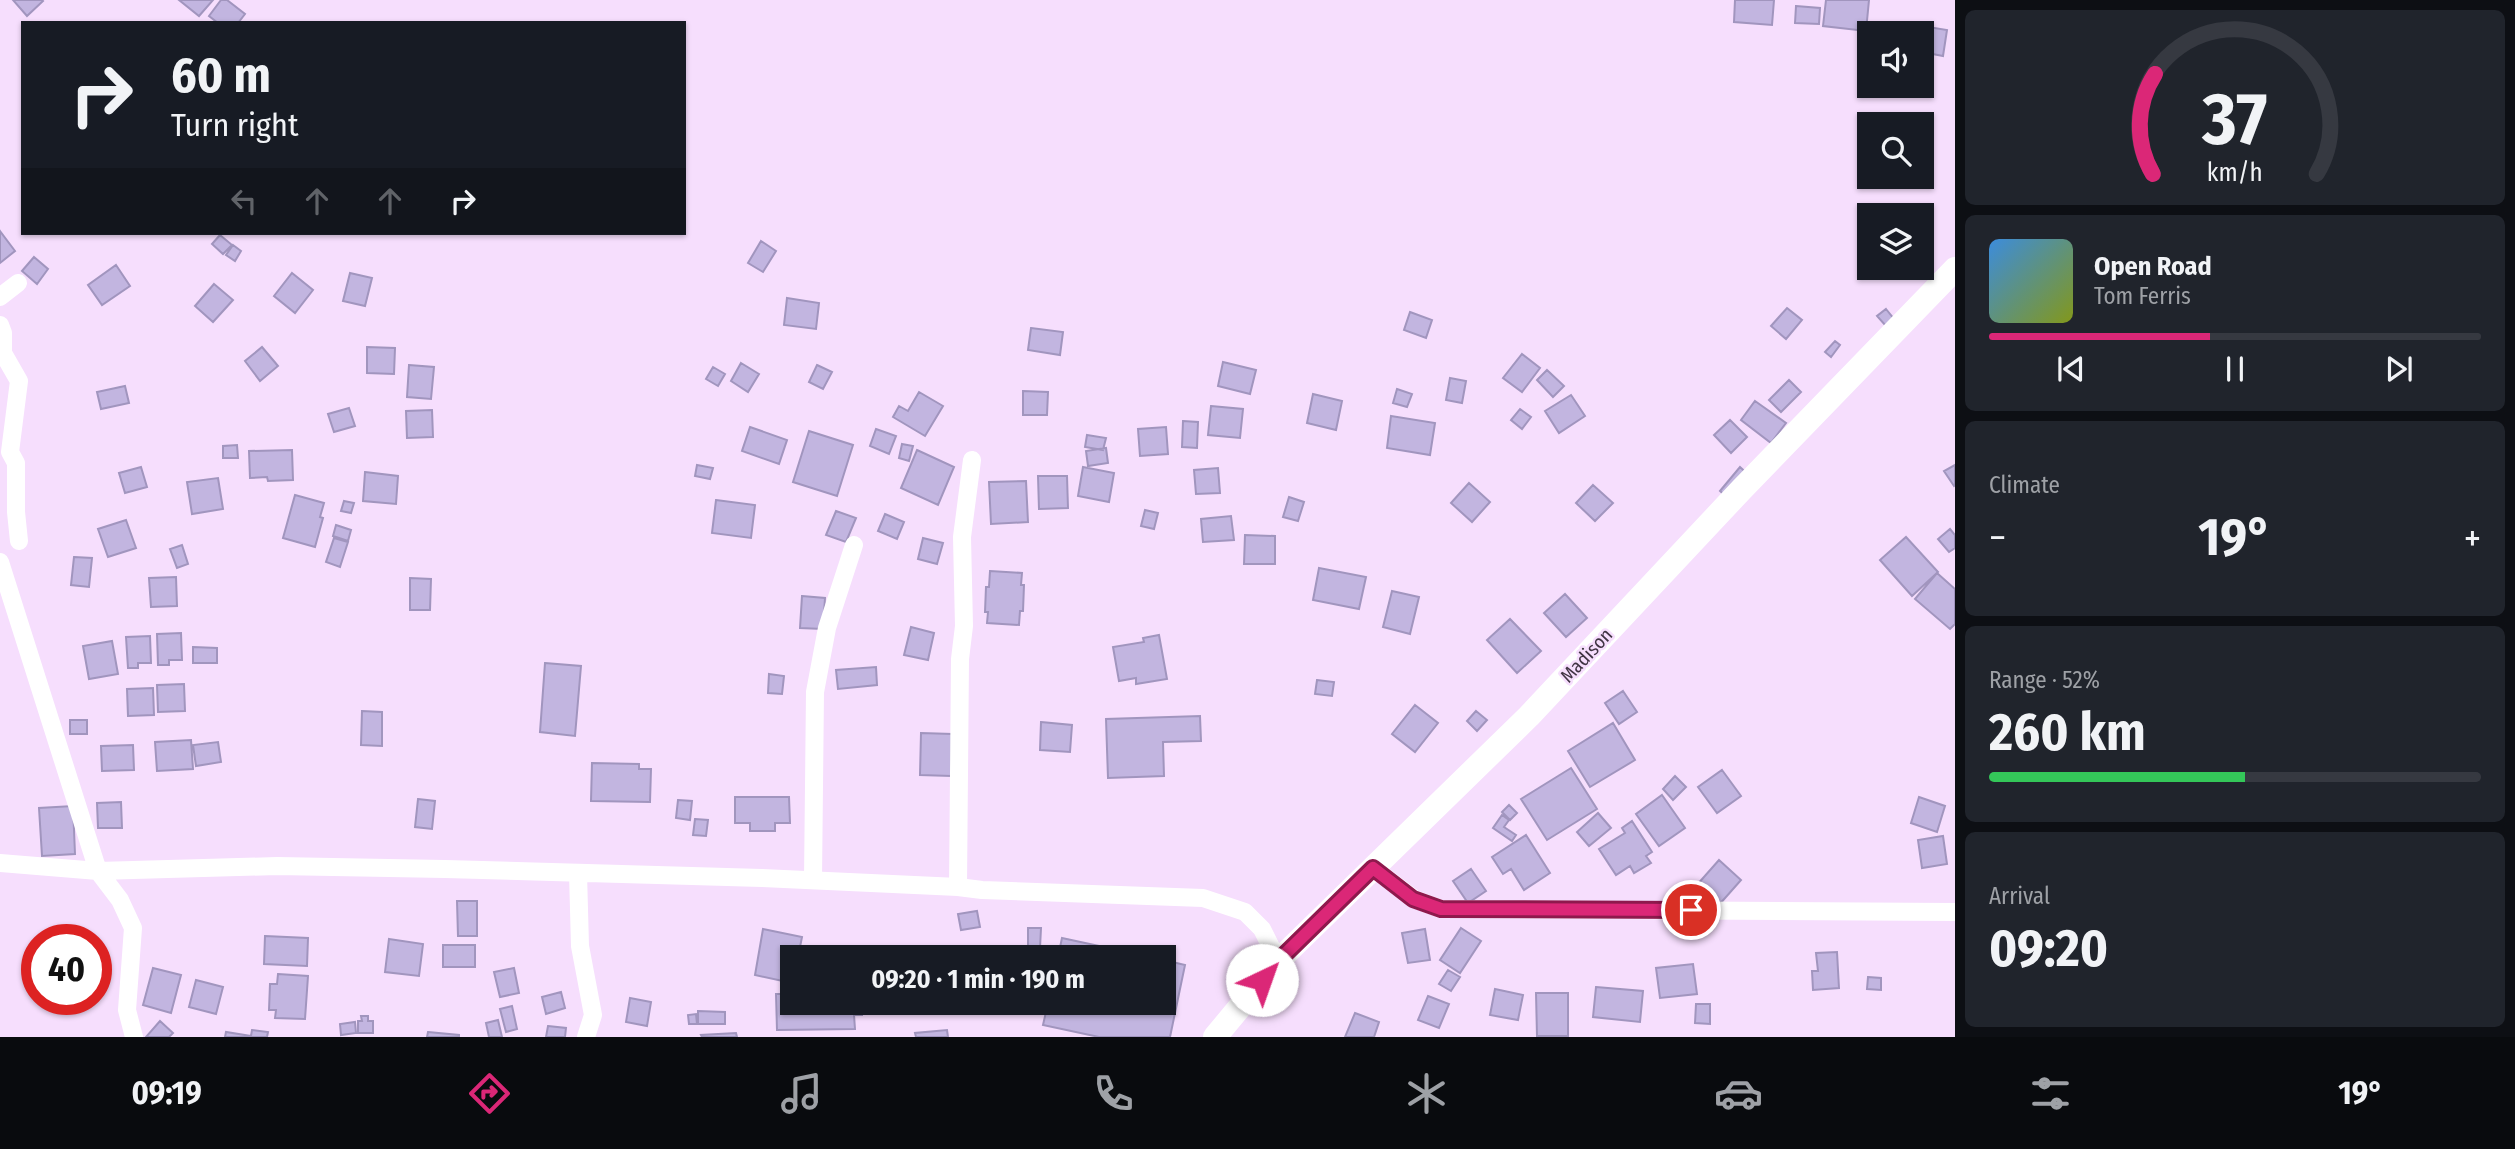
<!DOCTYPE html>
<meta charset="utf-8">
<style>
body{margin:0;font-family:"Fira Sans Condensed",sans-serif;background:#20242c;color:#f1f3f6;height:100vh;display:flex;flex-direction:column;font-size:26px;white-space:nowrap}
*{box-sizing:border-box;margin:0}
p{font-size:23px;color:#9ea1a6}
.icon{flex:none;width:38px;height:38px;fill:none;stroke:currentColor;stroke-width:2;stroke-linecap:round;stroke-linejoin:round}
.map{position:relative;flex:1;overflow:hidden}
.side{display:flex;flex-direction:column;gap:10px;padding:10px;background:#0d0f14;width:560px}
.side>*{flex:none}
.guide{position:absolute;left:21px;top:21px;width:665px;height:214px;border-radius:0px;box-shadow:0 2px 5px #0004;background:#171b24;color:#f1f3f6;overflow:hidden}
.tools{position:absolute;left:1857px;top:21px;display:grid;gap:14px}
.tools a{display:grid;place-items:center;width:77px;height:77px;border-radius:0px;background:#171b24;box-shadow:0 2px 5px #0004;font-size:35px}
.speed{position:absolute;left:21px;top:924px;display:flex;gap:14px;font-size:35px;font-weight:700;text-align:center}
.speed>*{display:grid;place-content:center;width:91px;height:91px;border-radius:50%;background:#171b24;box-shadow:0 2px 5px #0004;line-height:1}
.speed .limit{border:10px solid #d22;background:#fff;color:#111}
.pin{position:absolute;display:grid;place-items:center;width:60px;height:60px;color:#fff;margin:-30px;border:4px solid #fff;border-radius:50%;box-shadow:0 2px 7px #0007}
.me{position:absolute;width:77px;margin:-38px;rotate:42deg;stroke-linejoin:round;filter:drop-shadow(0 0 5px #0008)}
.turn{display:flex;align-items:center;gap:24px;height:147px;padding:0 35px;font-size:32px}
.turn .icon{width:91px;height:91px;stroke-width:2.5}
.turn b{display:block;font-size:49px;line-height:60px}
.lanes{display:flex;align-items:center;height:66px;padding:0 35px;background:#0003;justify-content:center;gap:35px;direction:ltr}
.lanes .off{opacity:.35}
.big{font-size:52px;font-weight:700;line-height:1.1}
.side .widget{flex:1;display:flex;flex-direction:column;justify-content:center;gap:10px;min-width:0;padding:0 24px;border-radius:10px;background:#20242c}
.side .dial{align-items:center;gap:0}
.dial svg{height:182px;overflow:visible;fill:none;stroke:#363941;stroke-width:7;stroke-linecap:round;text-anchor:middle}
.dial text{fill:#f1f3f6;stroke:none}
.song{display:flex;align-items:center;gap:21px}
.cover{width:84px;height:84px;border-radius:10px;background:linear-gradient(135deg,hsl(210 70% 55%),hsl(70 70% 35%))}
.played{height:7px;border-radius:4px;background:linear-gradient(90deg,#db2777 45%,#363941 45%)}
.keys{display:flex;justify-content:space-around;direction:ltr}
.heat{display:flex;justify-content:space-between;align-items:center;font-size:38px;direction:ltr}
.charge{height:10px;border-radius:5px;background:linear-gradient(90deg,#34c759 52%,#363941 0)}
.trip{position:absolute;left:780px;top:945px;width:396px;height:70px;border-radius:0px;background:#171b24;box-shadow:0 2px 5px #0004;font-weight:700;line-height:70px;text-align:center}
.dock{display:flex;height:112px;justify-content:space-around;align-items:center;background:#090b0e;color:#9ea1a6}
.dock .icon{width:49px;height:49px}
.dock .active{color:#db2777}
.dock b{font-size:32px;color:#f1f3f6}
main{display:flex;flex:1;min-height:0}
.map>svg:first-child{display:block}
</style>
<main>
<div class="map">
<svg width="1955" height="1037" viewBox="0 0 1955 1037">
<rect width="100%" height="100%" fill="#f6defd"/>
<path fill="#c2b5e0" stroke="#a195be" stroke-width="2" d="M 13,0 L 42,0 L 43,1 L 27,16 Z
M 179,0 L 213,0 L 199,16 Z
M 221,0 L 227,0 L 245,14 L 238,23 L 218,23 L 209,16 Z
M 1735,0 L 1774,0 L 1772,25 L 1734,22 Z
M 1826,0 L 1869,0 L 1866,31 L 1823,26 Z
M 1796,6 L 1820,8 L 1819,24 L 1795,23 Z
M 1916,25 L 1947,30 L 1943,56 L 1922,52 L 1922,33 L 1915,33 Z
M 0,231 L 15,251 L 0,263 Z
M 220,235 L 232,245 L 223,254 L 212,244 Z
M 761,241 L 776,251 L 763,272 L 748,263 Z
M 233,245 L 241,251 L 235,261 L 226,255 Z
M 34,257 L 48,269 L 37,284 L 22,271 Z
M 116,265 L 130,286 L 102,305 L 88,285 Z
M 292,273 L 313,290 L 295,313 L 274,296 Z
M 350,273 L 372,278 L 365,306 L 343,301 Z
M 214,284 L 233,300 L 213,322 L 195,306 Z
M 787,298 L 819,303 L 816,329 L 784,325 Z
M 1787,308 L 1802,320 L 1786,339 L 1771,326 Z
M 1886,309 L 1894,319 L 1886,326 L 1877,316 Z
M 1410,312 L 1432,320 L 1426,338 L 1404,330 Z
M 1031,328 L 1063,332 L 1060,355 L 1028,350 Z
M 1835,341 L 1840,345 L 1831,357 L 1825,352 Z
M 262,347 L 278,366 L 260,381 L 245,361 Z
M 367,347 L 395,348 L 394,374 L 367,373 Z
M 1522,354 L 1540,368 L 1522,392 L 1503,378 Z
M 1223,362 L 1256,370 L 1250,394 L 1218,386 Z
M 741,363 L 759,374 L 748,392 L 731,381 Z
M 409,365 L 434,367 L 431,399 L 407,397 Z
M 817,365 L 832,372 L 823,389 L 809,382 Z
M 713,367 L 725,374 L 718,386 L 706,379 Z
M 1547,370 L 1564,386 L 1553,397 L 1537,380 Z
M 1450,378 L 1466,381 L 1462,403 L 1446,400 Z
M 1789,380 L 1801,392 L 1781,412 L 1769,400 Z
M 125,386 L 129,403 L 101,409 L 97,392 Z
M 1397,389 L 1412,394 L 1407,407 L 1393,403 Z
M 1023,391 L 1048,392 L 1047,415 L 1023,415 Z
M 919,392 L 943,406 L 925,436 L 893,417 L 899,406 L 908,411 Z
M 1313,394 L 1342,401 L 1336,430 L 1307,423 Z
M 1571,395 L 1585,416 L 1559,433 L 1545,411 Z
M 1755,401 L 1786,423 L 1771,443 L 1741,420 Z
M 1211,406 L 1243,409 L 1240,438 L 1208,435 Z
M 349,408 L 355,426 L 334,432 L 328,414 Z
M 1520,409 L 1531,417 L 1522,429 L 1511,420 Z
M 432,410 L 433,437 L 407,438 L 406,411 Z
M 1391,416 L 1435,423 L 1430,455 L 1387,448 Z
M 1730,420 L 1747,437 L 1731,453 L 1714,435 Z
M 1183,421 L 1198,422 L 1197,448 L 1182,447 Z
M 750,427 L 787,440 L 779,464 L 742,451 Z
M 1166,427 L 1168,454 L 1140,456 L 1138,429 Z
M 876,429 L 896,436 L 889,454 L 870,446 Z
M 809,431 L 853,445 L 837,496 L 793,482 Z
M 1087,435 L 1106,438 L 1103,450 L 1085,447 Z
M 902,444 L 913,446 L 909,461 L 899,458 Z
M 237,445 L 238,458 L 223,458 L 223,446 Z
M 1106,448 L 1108,463 L 1088,466 L 1086,451 Z
M 292,450 L 293,480 L 268,481 L 267,477 L 250,478 L 249,451 Z
M 917,450 L 954,467 L 938,505 L 901,488 Z
M 697,465 L 713,468 L 710,479 L 695,476 Z
M 1955,465 L 1955,485 L 1954,486 L 1944,471 Z
M 141,467 L 147,487 L 125,493 L 119,473 Z
M 1083,467 L 1114,473 L 1109,502 L 1078,496 Z
M 1740,467 L 1751,477 L 1731,501 L 1720,491 Z
M 1218,468 L 1220,493 L 1196,494 L 1194,470 Z
M 365,472 L 398,476 L 396,504 L 363,501 Z
M 1038,476 L 1067,476 L 1068,508 L 1039,509 Z
M 218,478 L 223,509 L 192,514 L 187,482 Z
M 1026,481 L 1028,522 L 991,524 L 989,482 Z
M 1469,483 L 1490,502 L 1472,522 L 1451,503 Z
M 1593,485 L 1613,503 L 1595,521 L 1576,503 Z
M 295,495 L 324,503 L 320,517 L 323,518 L 315,547 L 283,538 Z
M 1289,497 L 1304,502 L 1298,521 L 1283,517 Z
M 716,500 L 755,505 L 751,538 L 712,533 Z
M 344,501 L 354,503 L 351,513 L 341,511 Z
M 1145,510 L 1158,513 L 1154,529 L 1141,526 Z
M 836,511 L 856,518 L 846,542 L 826,535 Z
M 885,514 L 904,522 L 897,539 L 878,531 Z
M 1231,516 L 1234,540 L 1203,542 L 1201,519 Z
M 126,520 L 136,548 L 108,557 L 98,529 Z
M 336,525 L 351,530 L 348,541 L 333,536 Z
M 1950,529 L 1955,535 L 1955,548 L 1949,552 L 1938,539 Z
M 1245,535 L 1275,536 L 1275,564 L 1244,564 Z
M 1906,537 L 1938,572 L 1912,596 L 1880,560 Z
M 334,538 L 348,542 L 340,567 L 326,562 Z
M 923,538 L 943,543 L 937,564 L 918,559 Z
M 182,545 L 188,564 L 177,568 L 170,549 Z
M 74,557 L 92,558 L 89,587 L 71,585 Z
M 1319,568 L 1366,577 L 1359,609 L 1313,600 Z
M 990,571 L 1022,573 L 1021,585 L 1024,585 L 1023,611 L 1020,611 L 1019,625 L 987,623 L 988,612 L 985,612 L 986,587 L 989,587 Z
M 1937,573 L 1955,589 L 1955,624 L 1950,629 L 1915,599 Z
M 176,577 L 177,606 L 151,607 L 149,578 Z
M 410,578 L 431,579 L 430,610 L 410,610 Z
M 1392,591 L 1419,597 L 1410,634 L 1383,627 Z
M 1565,594 L 1587,618 L 1566,637 L 1544,613 Z
M 802,596 L 825,598 L 823,629 L 800,628 Z
M 1510,619 L 1541,651 L 1517,673 L 1487,640 Z
M 911,627 L 934,633 L 928,660 L 904,655 Z
M 181,633 L 182,660 L 169,660 L 169,665 L 158,665 L 157,634 Z
M 1159,635 L 1167,679 L 1136,684 L 1136,678 L 1119,681 L 1113,647 L 1144,642 L 1143,638 Z
M 150,636 L 151,663 L 138,663 L 138,668 L 128,668 L 126,637 Z
M 112,641 L 118,674 L 89,679 L 83,646 Z
M 193,647 L 217,648 L 217,663 L 193,663 Z
M 545,663 L 581,666 L 575,736 L 540,732 Z
M 876,667 L 877,685 L 838,689 L 836,670 Z
M 769,674 L 784,676 L 782,694 L 768,693 Z
M 1317,680 L 1334,682 L 1332,696 L 1315,694 Z
M 184,684 L 185,711 L 158,712 L 157,685 Z
M 153,688 L 154,715 L 128,716 L 127,689 Z
M 1623,691 L 1637,712 L 1619,724 L 1605,703 Z
M 1415,705 L 1438,723 L 1415,752 L 1392,734 Z
M 362,711 L 382,712 L 382,746 L 361,745 Z
M 1476,711 L 1487,720 L 1477,731 L 1467,721 Z
M 1200,716 L 1201,741 L 1163,742 L 1164,776 L 1108,778 L 1106,719 Z
M 70,720 L 87,720 L 87,734 L 70,734 Z
M 1041,722 L 1072,725 L 1070,752 L 1040,750 Z
M 1613,723 L 1635,760 L 1590,787 L 1568,751 Z
M 921,733 L 952,734 L 951,776 L 920,775 Z
M 191,740 L 193,769 L 157,771 L 155,742 Z
M 218,742 L 221,762 L 196,766 L 193,745 Z
M 133,745 L 134,770 L 102,771 L 101,746 Z
M 592,763 L 639,764 L 639,769 L 651,769 L 650,802 L 591,801 Z
M 1571,768 L 1597,809 L 1547,840 L 1521,799 Z
M 1722,770 L 1741,796 L 1717,813 L 1698,787 Z
M 1675,776 L 1686,787 L 1673,800 L 1663,789 Z
M 1662,795 L 1685,828 L 1659,846 L 1636,814 Z
M 735,797 L 789,797 L 790,823 L 775,823 L 775,831 L 750,831 L 750,823 L 735,823 Z
M 1919,797 L 1945,806 L 1937,832 L 1911,823 Z
M 418,799 L 435,801 L 432,829 L 415,827 Z
M 678,800 L 692,801 L 690,820 L 676,818 Z
M 121,802 L 122,828 L 98,828 L 97,803 Z
M 1509,805 L 1517,813 L 1510,820 L 1502,812 Z
M 73,806 L 75,854 L 42,856 L 39,808 Z
M 1598,813 L 1611,828 L 1589,846 L 1577,832 Z
M 1502,815 L 1509,820 L 1504,827 L 1516,835 L 1512,841 L 1493,828 Z
M 695,819 L 708,820 L 706,836 L 693,835 Z
M 1632,821 L 1652,852 L 1646,856 L 1651,863 L 1634,873 L 1630,866 L 1616,875 L 1599,849 L 1625,833 L 1622,828 Z
M 1526,835 L 1550,873 L 1524,890 L 1511,869 L 1503,874 L 1492,857 Z
M 1943,836 L 1947,864 L 1922,868 L 1918,840 Z
M 1719,860 L 1741,880 L 1718,906 L 1696,886 Z
M 1471,869 L 1486,891 L 1468,903 L 1453,881 Z
M 457,901 L 477,901 L 477,936 L 458,936 Z
M 977,911 L 980,927 L 961,930 L 958,914 Z
M 1028,928 L 1041,928 L 1040,948 L 1028,947 Z
M 1461,928 L 1481,941 L 1460,973 L 1440,960 Z
M 763,929 L 802,937 L 798,957 L 793,957 L 792,983 L 755,975 Z
M 1425,929 L 1430,960 L 1408,963 L 1402,933 Z
M 265,936 L 308,938 L 307,966 L 264,964 Z
M 1062,938 L 1150,957 L 1058,957 Z
M 389,939 L 423,944 L 419,976 L 385,972 Z
M 443,945 L 475,945 L 475,967 L 443,967 Z
M 1837,952 L 1839,988 L 1813,990 L 1812,971 L 1818,971 L 1816,953 Z
M 1164,960 L 1185,965 L 1170,1037 L 1099,1037 L 1043,1025 L 1048,1003 L 1164,1003 Z
M 1693,964 L 1697,994 L 1660,998 L 1656,968 Z
M 153,968 L 181,975 L 171,1013 L 143,1005 Z
M 514,968 L 519,993 L 500,997 L 494,972 Z
M 1448,970 L 1460,977 L 1451,991 L 1439,984 Z
M 278,974 L 308,976 L 305,1019 L 275,1018 L 276,1010 L 269,1010 L 270,984 L 277,984 Z
M 1868,977 L 1881,978 L 1881,990 L 1867,989 Z
M 196,980 L 223,987 L 216,1014 L 189,1007 Z
M 1596,987 L 1643,991 L 1640,1022 L 1593,1017 Z
M 1495,989 L 1523,995 L 1518,1020 L 1490,1015 Z
M 561,992 L 565,1008 L 546,1014 L 542,997 Z
M 1536,993 L 1568,993 L 1568,1036 L 1537,1036 Z
M 776,994 L 793,994 L 793,1003 L 862,1003 L 862,1015 L 854,1015 L 855,1029 L 777,1030 Z
M 1428,996 L 1449,1004 L 1439,1028 L 1418,1020 Z
M 630,998 L 651,1002 L 647,1026 L 626,1022 Z
M 1696,1004 L 1710,1004 L 1710,1024 L 1695,1023 Z
M 512,1006 L 517,1029 L 506,1032 L 500,1009 Z
M 698,1011 L 725,1012 L 725,1024 L 698,1024 Z
M 1355,1013 L 1379,1022 L 1374,1037 L 1345,1037 Z
M 696,1014 L 697,1024 L 689,1024 L 688,1015 Z
M 361,1016 L 368,1016 L 368,1021 L 373,1021 L 373,1033 L 358,1033 L 358,1021 L 362,1021 Z
M 498,1020 L 502,1037 L 489,1037 L 486,1023 Z
M 160,1021 L 173,1033 L 169,1037 L 146,1037 Z
M 355,1022 L 356,1033 L 341,1035 L 340,1024 Z
M 548,1026 L 566,1028 L 565,1037 L 546,1037 Z
M 252,1030 L 268,1032 L 267,1037 L 225,1037 L 226,1032 L 251,1036 Z
M 947,1030 L 948,1037 L 916,1037 L 915,1033 Z
M 428,1032 L 459,1035 L 459,1037 L 427,1037 Z
M 736,1033 L 737,1037 L 702,1037 L 701,1035 Z"/>
<g fill="none" stroke-linecap="round" stroke-linejoin="round">
<path stroke="#fff" stroke-width="18" d="M 0,297 L 18,283
M 0,325 L 3,333 L 3,353 L 19,381 L 10,452 L 16,463 L 16,512 L 19,541
M 0,562 L 98,871 L 120,900 L 133,928 L 127,1010 L 134,1037
M 0,863 L 98,871 L 277,866 L 445,869 L 762,878 L 958,887 L 982,890 L 1203,898 L 1245,912 L 1262,929 L 1278,961
M 1373,868 L 1414,899 L 1441,909 L 1955,912
M 578,873 L 580,946 L 593,1015 L 586,1037
M 813,880 L 815,692 L 827,628 L 854,545
M 958,887 L 960,659 L 964,626 L 962,537 L 972,460"/>
<path stroke="#fff" stroke-width="24" d="M 1215,1037 L 1278,961 L 1529,716 L 1741,490 L 1955,269"/>
</g>
<g fill="none" stroke-linecap="round" stroke-linejoin="round">
<g stroke="#8e194d" stroke-width="18">
<path id="route" d="M 1262,980 L 1278,961 L 1373,868 L 1413,899 L 1441,909 L 1691,910"/>
</g>
<use href="#route" stroke="#db2777" stroke-width="12"/>
</g>
<g text-anchor="middle" stroke-width="5" stroke-linejoin="round" paint-order="stroke">
<g font-size="19" fill="#403443" stroke="#f6defd">
<text transform="translate(1586 655) rotate(-47)" y="7">Madison</text>
</g>
</g>
</svg>
<div class="tools">
<a><svg class="icon" aria-label="sound" viewBox="0 0 24 24"><path d="M4 9h4l5-4v14l-5-4H4zM17 9q2 3 0 6"/></svg></a>
<a><svg class="icon" aria-label="search" viewBox="0 0 24 24"><circle cx="10" cy="10" r="6"/><path d="M15 15l6 6"/></svg></a>
<a><svg class="icon" aria-label="layers" viewBox="0 0 24 24"><path d="M12 4l9 5-9 5-9-5zM3 14l9 5 9-5"/></svg></a>
</div>
<div class="speed"><div class="limit">40</div></div>
<div class="pin" style="left:1691px;top:910px;background:#d93025"><svg class="icon" aria-label="arrive" viewBox="0 0 24 24"><path d="M6 21V4h12l-3 4 3 4H6"/></svg></div>
<svg class="me" style="left:1262px;top:980px" viewBox="-20 -20 40 40"><circle r="19" fill="#fff"/><path d="M0-13L10 11 0 6-10 11z" fill="#db2777"/></svg>
<div class="trip">09:20 · 1 min · 190 m</div>
<div class="guide">
<div class="turn"><svg class="icon" aria-label="right" viewBox="0 0 24 24"><path d="M7 20v-9h11M14 6l5 5-5 5"/></svg><div><b>60 m</b>Turn right</div></div>
<div class="lanes"><svg class="icon off" aria-label="left" viewBox="0 0 24 24"><path d="M17 20v-9H6M10 6l-5 5 5 5"/></svg><svg class="icon off" aria-label="ahead" viewBox="0 0 24 24"><path d="M12 20V5M6 11l6-6 6 6"/></svg><svg class="icon off" aria-label="ahead" viewBox="0 0 24 24"><path d="M12 20V5M6 11l6-6 6 6"/></svg><svg class="icon" aria-label="right" viewBox="0 0 24 24"><path d="M7 20v-9h11M14 6l5 5-5 5"/></svg></div>
</div>
</div>
<section class="side">
<div class="widget dial"><svg viewBox="0 0 100 80">
<path d="M14 69A42 42 0 1 1 86 69"/>
<path d="M14 69A42 42 0 0 1 15 25" stroke="#db2777"/>
<text x="50" y="56" font-size="32" font-weight="700">37</text>
<text x="50" y="72" font-size="11">km/h</text>
</svg></div>
<div class="widget">
<div class="song"><i class="cover"></i><div><b>Open Road</b><p>Tom Ferris</p></div></div>
<div class="played"></div>
<div class="keys"><svg class="icon" aria-label="previous" viewBox="0 0 24 24"><path d="M18 5L8 12l10 7zM5 5v14"/></svg><svg class="icon" aria-label="pause" viewBox="0 0 24 24"><path d="M8 5v14M16 5v14"/></svg><svg class="icon" aria-label="next" viewBox="0 0 24 24"><path d="M6 5l10 7-10 7zM19 5v14"/></svg></div>
</div>
<div class="widget"><p>Climate</p>
<div class="heat"><a>−</a><b class="big">19°</b><a>+</a></div>
</div>
<div class="widget"><p>Range · 52%</p><b class="big">260 km</b><div class="charge"></div></div>
<div class="widget"><p>Arrival</p><b class="big">09:20</b></div>
</section>
</main>
<nav class="dock">
<b>09:19</b>
<svg class="icon active" aria-label="directions" viewBox="0 0 24 24"><path d="M12 3l9 9-9 9-9-9zM9 14v-3h6M13 9l2 2-2 2"/></svg>
<svg class="icon" aria-label="music" viewBox="0 0 24 24"><path d="M9 18V5l10-2v13"/><circle cx="6" cy="18" r="3"/><circle cx="16" cy="16" r="3"/></svg>
<svg class="icon" aria-label="phone" viewBox="0 0 24 24"><path d="M5 4h4l2 5-3 2q2 4 5 5l2-3 5 2v4C11 20 4 13 5 4z"/></svg>
<svg class="icon" aria-label="climate" viewBox="0 0 24 24"><path d="M12 3v18M4 7l16 10M4 17L20 7"/></svg>
<svg class="icon" aria-label="car" viewBox="0 0 24 24"><path d="M5 17H2v-5l4-1 3-4h7l3 4 3 1v5h-3M9 17h6M6 11h13"/><circle cx="7" cy="17" r="2"/><circle cx="17" cy="17" r="2"/></svg>
<svg class="icon" aria-label="filters" viewBox="0 0 24 24"><path d="M4 7h16M4 17h16"/><circle cx="9" cy="7" r="2"/><circle cx="15" cy="17" r="2"/></svg>
<b>19°</b>
</nav>
